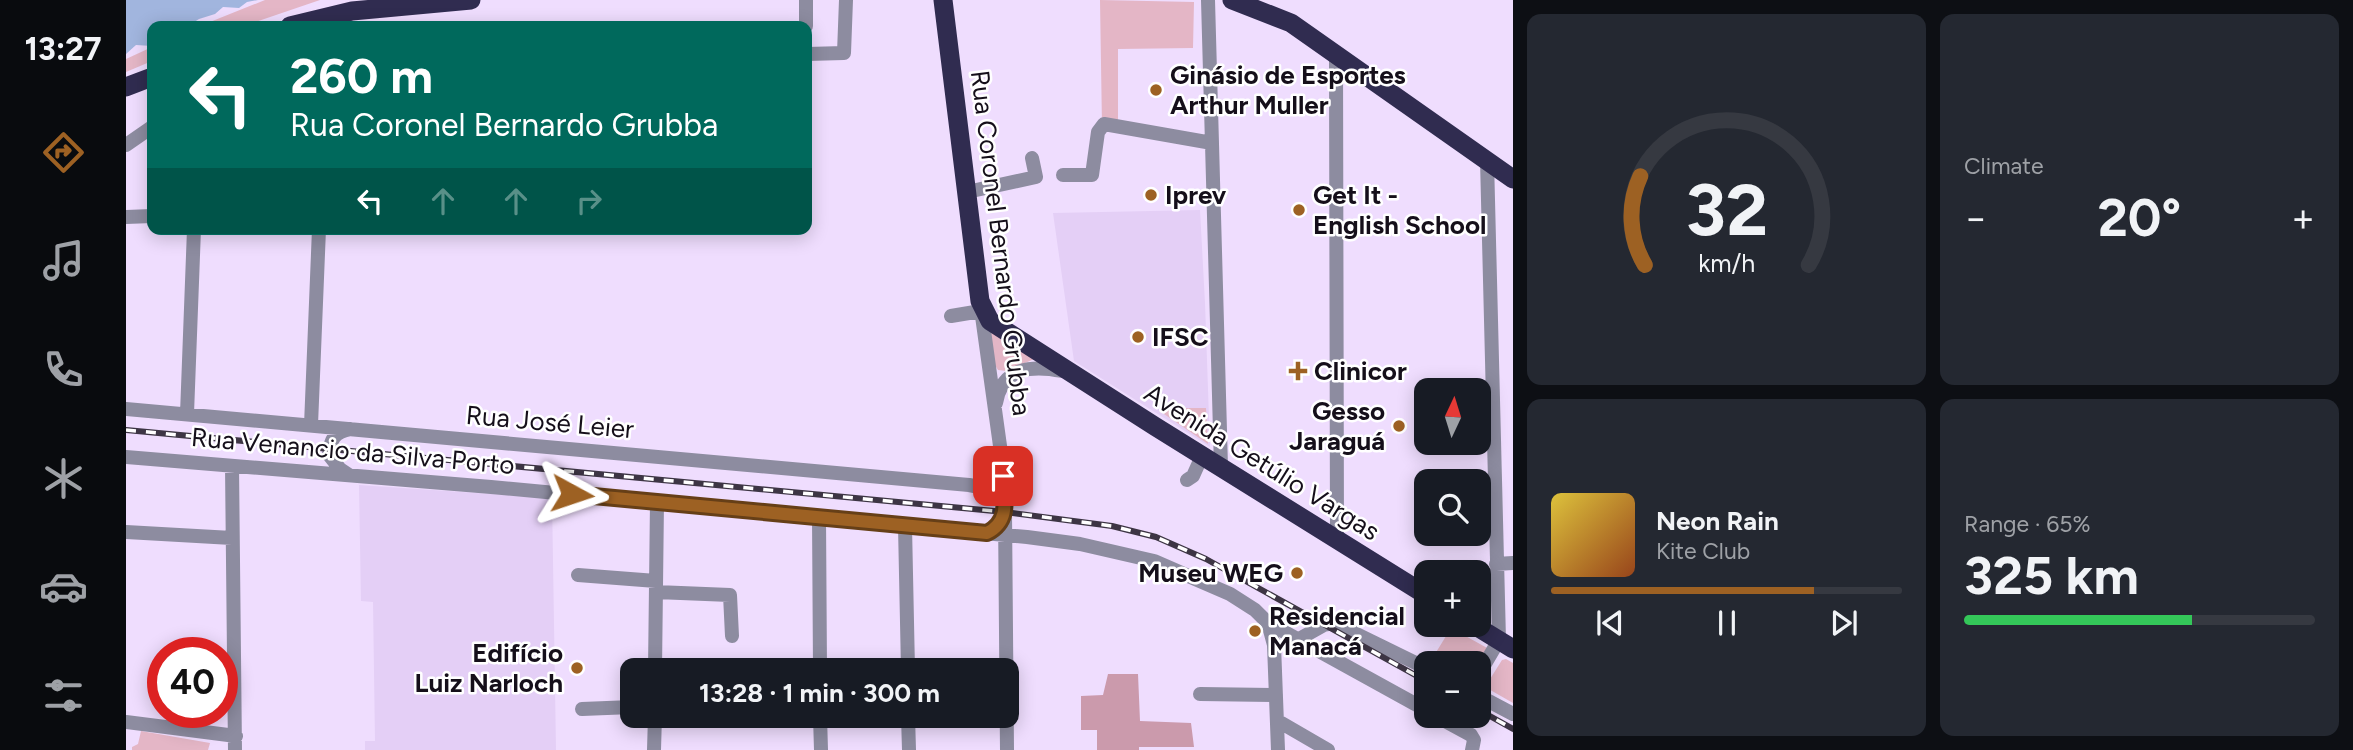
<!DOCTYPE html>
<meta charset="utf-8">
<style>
body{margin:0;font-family:Figtree,sans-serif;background:#242831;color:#f1f3f6;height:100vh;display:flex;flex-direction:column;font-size:26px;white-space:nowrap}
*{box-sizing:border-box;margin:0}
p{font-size:23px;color:#9ea1a6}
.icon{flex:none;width:38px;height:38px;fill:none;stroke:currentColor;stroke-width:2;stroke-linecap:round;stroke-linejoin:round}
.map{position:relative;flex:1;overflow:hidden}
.side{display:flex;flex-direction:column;gap:14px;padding:14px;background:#0d0f14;width:840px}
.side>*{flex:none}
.top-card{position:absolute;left:21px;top:21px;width:665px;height:214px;border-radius:14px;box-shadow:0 4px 18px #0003;background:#00695c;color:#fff;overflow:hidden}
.needle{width:46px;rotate:4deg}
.controls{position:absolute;left:1288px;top:378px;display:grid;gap:14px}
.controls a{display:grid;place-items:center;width:77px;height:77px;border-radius:14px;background:#171b24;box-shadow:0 4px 18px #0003;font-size:35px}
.speed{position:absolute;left:21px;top:637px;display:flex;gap:14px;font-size:35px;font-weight:700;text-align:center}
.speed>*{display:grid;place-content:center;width:91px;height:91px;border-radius:50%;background:#171b24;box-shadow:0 4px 18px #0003;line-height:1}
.speed .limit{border:10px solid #d22;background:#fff;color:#111}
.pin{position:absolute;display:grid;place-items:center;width:60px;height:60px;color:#fff;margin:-30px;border-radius:14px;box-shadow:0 4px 10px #0006}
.me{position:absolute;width:77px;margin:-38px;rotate:95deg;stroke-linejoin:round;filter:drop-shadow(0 0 5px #0008)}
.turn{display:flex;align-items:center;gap:24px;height:147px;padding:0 28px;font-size:32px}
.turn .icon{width:91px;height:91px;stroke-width:2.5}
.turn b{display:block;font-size:49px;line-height:60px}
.lanes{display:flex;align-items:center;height:66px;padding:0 28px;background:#0003;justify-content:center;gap:35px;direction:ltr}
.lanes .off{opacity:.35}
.big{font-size:52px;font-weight:700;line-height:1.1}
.side .widget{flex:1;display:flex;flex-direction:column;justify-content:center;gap:10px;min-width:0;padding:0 24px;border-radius:14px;background:#242831}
.side .dial{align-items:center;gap:0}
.dial svg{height:182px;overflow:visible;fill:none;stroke:#363941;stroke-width:7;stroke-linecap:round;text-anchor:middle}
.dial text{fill:#f1f3f6;stroke:none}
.song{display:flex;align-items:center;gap:21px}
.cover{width:84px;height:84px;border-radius:10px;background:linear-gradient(135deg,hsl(50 70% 55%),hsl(20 70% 35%))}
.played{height:7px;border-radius:4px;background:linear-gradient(90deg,#9d6123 75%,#363941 75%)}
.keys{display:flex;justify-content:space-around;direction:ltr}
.heat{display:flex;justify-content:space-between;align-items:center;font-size:38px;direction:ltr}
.charge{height:10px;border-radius:5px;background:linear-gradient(90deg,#34c759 65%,#363941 0)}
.side .tiles{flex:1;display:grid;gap:14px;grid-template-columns:repeat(2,1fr)}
.trip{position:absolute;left:494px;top:658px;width:399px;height:70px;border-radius:14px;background:#171b24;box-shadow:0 4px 18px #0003;font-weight:700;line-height:70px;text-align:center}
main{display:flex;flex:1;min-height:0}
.menu{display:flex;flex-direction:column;width:126px;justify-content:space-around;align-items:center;background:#090b0e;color:#9ea1a6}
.menu .icon{width:49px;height:49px}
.menu .selected{color:#9d6123}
.menu b{font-size:32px;color:#f1f3f6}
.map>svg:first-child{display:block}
</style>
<main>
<nav class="menu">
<b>13:27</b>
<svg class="icon selected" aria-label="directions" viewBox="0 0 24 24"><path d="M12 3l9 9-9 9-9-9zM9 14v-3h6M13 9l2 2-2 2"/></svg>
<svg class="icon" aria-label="music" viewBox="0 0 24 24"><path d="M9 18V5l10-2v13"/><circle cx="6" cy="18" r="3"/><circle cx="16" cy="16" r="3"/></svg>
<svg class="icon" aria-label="phone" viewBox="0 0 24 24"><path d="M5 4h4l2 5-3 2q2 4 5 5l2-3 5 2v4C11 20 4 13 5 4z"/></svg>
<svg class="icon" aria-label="climate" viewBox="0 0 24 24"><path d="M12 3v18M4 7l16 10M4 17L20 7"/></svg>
<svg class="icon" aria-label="car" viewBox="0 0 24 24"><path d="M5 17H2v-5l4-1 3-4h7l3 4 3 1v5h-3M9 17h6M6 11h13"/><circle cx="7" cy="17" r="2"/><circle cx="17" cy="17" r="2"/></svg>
<svg class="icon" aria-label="filters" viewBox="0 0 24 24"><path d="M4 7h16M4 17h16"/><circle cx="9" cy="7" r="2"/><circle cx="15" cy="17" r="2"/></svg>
</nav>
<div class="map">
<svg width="1387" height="750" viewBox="0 0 1387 750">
<rect width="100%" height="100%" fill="#efddfe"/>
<path fill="#e4cff6" d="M 1074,210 L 1079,303 L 1084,447 L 948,361 L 927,213 Z
M 233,485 L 426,498 L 430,750 L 239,750 L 239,741 L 249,741 L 247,602 L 235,601 Z"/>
<path fill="#e4b6c6" d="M 139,0 L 194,0 L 118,26 L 74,26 Z
M 974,0 L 1068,2 L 1067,48 L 992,49 L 992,126 L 976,127 Z
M 26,47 L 26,61 L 0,72 L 0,59 Z
M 864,330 L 913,357 L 880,371 L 872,370 L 869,365 Z
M 1035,408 L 1080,408 L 1082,444 L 1035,412 Z
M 1325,628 L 1363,649 L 1353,663 L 1324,663 L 1309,654 Z
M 1380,659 L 1387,663 L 1387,703 L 1359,687 L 1376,660 Z
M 15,731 L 84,743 L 82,750 L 6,750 L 6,747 L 12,744 Z"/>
<path fill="#cb9aac" d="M 982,674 L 1012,674 L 1014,721 L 1065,723 L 1068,747 L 1013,747 L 1013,750 L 971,750 L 971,730 L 955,730 L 955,696 L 977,695 Z"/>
<path fill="#a1b5de" d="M 0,0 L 132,0 L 121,2 L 113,8 L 97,7 L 89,14 L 73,19 L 62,26 L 26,26 L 26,46 L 10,45 L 0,54 Z"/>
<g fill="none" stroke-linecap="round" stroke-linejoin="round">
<path stroke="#8d8ca0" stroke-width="14" d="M 680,0 L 680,26
M 1082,0 L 1095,467
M 681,54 L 718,53 L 720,0
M 1210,54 L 1211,539
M 0,145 L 26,127
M 937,175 L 966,175 L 972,132 L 978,124 L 1086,143
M 841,192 L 910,177 L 906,158
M 0,217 L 26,216
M 855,309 L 875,453 L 879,512 L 881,750
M 825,316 L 855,311
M 870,403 C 876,367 906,365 936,371
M 0,409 L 843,485 L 864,489 L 878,498
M 61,414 L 68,229
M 185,425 L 193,229
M 0,457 L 365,487 L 901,537 L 954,544 L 1028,561 L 1067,578 L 1104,594 L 1129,610 L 1142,623 L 1300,710
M 106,466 L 109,750
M 223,475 L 214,469 L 203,455 C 204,440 208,432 224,429
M 1061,480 L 1067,476 L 1076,456
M 693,517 L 694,670
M 779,526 L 782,670
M 0,532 L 106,538
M 1370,564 L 1387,563
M 452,575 L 530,581
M 530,592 L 604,595 L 606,636
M 1142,623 L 1148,645 L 1152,750
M 1173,639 L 1198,625 L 1208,623 L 1300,668
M 529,670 L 531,502
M 1353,674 L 1373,640 L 1361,160
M 1074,694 L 1150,695
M 1353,696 L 1387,714
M 456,709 L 506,707
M 694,716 L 695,750
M 782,716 L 783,750
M 1310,716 L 1345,735 L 1348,740 L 1346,750
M 1152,721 L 1202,750
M 0,722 L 110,736
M 528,750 L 529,716"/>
<path stroke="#302c50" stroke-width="19" d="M 817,0 L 854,301 L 864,321 L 1030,427 L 1300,595
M 1106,0 L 1165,23 L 1387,179
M 164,26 L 226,11 L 345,0
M 0,87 L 26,77
M 1348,625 L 1387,649"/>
<g stroke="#3d3544" stroke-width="6">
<path id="rail" d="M 0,430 L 879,512 L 986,526 L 1030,537 L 1080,559 L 1300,681
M 1353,710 L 1387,729"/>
</g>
<use href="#rail" stroke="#fff" stroke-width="3.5" stroke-dasharray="10" stroke-linecap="butt"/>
</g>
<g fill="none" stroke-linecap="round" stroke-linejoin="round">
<g stroke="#663f17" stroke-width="18">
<path id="route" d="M 446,494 L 861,533 C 885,521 878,498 877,476"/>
</g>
<use href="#route" stroke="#9d6123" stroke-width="12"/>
</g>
<g fill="#9d6123" stroke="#fff" stroke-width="2.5">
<circle cx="1030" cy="90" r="7"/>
<circle cx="1025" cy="195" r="7"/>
<circle cx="1173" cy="210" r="7"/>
<circle cx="1012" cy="337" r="7"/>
<path d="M1168.5 360.5h7v7h7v7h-7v7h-7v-7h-7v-7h7z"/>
<circle cx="1273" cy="426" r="7"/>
<circle cx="1171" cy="573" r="7"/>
<circle cx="1129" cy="631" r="7"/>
<circle cx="451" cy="668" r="7"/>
</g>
<g text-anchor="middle" stroke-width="5" stroke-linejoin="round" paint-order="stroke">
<g font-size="26" font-weight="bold" fill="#150f1a" stroke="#fff" text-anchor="start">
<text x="1044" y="84">Ginásio de Esportes<tspan x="1044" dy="30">Arthur Muller</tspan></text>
<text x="1039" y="204">Iprev</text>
<text x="1187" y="204">Get It -<tspan x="1187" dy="30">English School</tspan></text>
<text x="1026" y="346">IFSC</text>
<text x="1188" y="380">Clinicor</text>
<text x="1259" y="420" text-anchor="end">Gesso<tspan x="1259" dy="30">Jaraguá</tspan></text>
<text x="1157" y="582" text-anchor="end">Museu WEG</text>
<text x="1143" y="625">Residencial<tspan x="1143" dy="30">Manacá</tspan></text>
<text x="437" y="662" text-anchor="end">Edifício<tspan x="437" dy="30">Luiz Narloch</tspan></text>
</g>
<g font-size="26" fill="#150f1a" stroke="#fff">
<text transform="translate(875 243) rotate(83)" y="9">Rua Coronel Bernardo Grubba</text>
<text transform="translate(424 422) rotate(5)" y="9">Rua José Leier</text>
<text transform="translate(227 451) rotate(5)" y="9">Rua Venancio da Silva Porto</text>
<text transform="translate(1136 462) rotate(32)" y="9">Avenida Getúlio Vargas</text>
</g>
</g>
</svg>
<div class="controls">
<a><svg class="needle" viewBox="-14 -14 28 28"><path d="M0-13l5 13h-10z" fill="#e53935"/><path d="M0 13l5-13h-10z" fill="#9ea1a6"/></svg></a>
<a><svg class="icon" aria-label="search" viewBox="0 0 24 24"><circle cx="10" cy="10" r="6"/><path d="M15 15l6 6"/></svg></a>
<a>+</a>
<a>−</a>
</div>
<div class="speed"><div class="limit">40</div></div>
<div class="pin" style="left:877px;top:476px;background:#d93025"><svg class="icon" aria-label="arrive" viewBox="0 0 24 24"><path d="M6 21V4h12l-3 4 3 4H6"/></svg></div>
<svg class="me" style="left:446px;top:494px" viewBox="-20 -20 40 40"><path d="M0-17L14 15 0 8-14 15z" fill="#9d6123" stroke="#fff" stroke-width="4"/></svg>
<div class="trip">13:28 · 1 min · 300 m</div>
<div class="top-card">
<div class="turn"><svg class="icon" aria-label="left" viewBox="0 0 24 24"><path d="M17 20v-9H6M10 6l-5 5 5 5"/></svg><div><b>260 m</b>Rua Coronel Bernardo Grubba</div></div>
<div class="lanes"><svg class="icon" aria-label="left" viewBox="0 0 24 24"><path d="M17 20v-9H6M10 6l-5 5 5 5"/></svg><svg class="icon off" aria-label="ahead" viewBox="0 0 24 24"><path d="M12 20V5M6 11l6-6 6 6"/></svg><svg class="icon off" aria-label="ahead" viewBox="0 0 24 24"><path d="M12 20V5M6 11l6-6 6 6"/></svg><svg class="icon off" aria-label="right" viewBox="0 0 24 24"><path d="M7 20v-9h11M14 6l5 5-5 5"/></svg></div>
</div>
</div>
<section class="side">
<div class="tiles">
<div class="widget dial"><svg viewBox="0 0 100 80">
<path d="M14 69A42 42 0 1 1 86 69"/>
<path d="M14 69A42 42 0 0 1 12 30" stroke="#9d6123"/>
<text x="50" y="56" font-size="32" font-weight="700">32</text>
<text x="50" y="72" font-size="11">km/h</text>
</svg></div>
<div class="widget"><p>Climate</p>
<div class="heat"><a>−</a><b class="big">20°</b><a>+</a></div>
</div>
<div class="widget">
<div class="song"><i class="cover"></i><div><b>Neon Rain</b><p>Kite Club</p></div></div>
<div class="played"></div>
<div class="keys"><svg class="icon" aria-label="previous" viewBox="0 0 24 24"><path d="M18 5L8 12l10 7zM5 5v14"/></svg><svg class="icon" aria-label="pause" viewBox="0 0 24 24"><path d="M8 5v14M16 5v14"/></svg><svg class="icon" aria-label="next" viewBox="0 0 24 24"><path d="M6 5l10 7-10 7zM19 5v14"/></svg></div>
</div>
<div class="widget"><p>Range · 65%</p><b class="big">325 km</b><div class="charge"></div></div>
</div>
</section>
</main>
